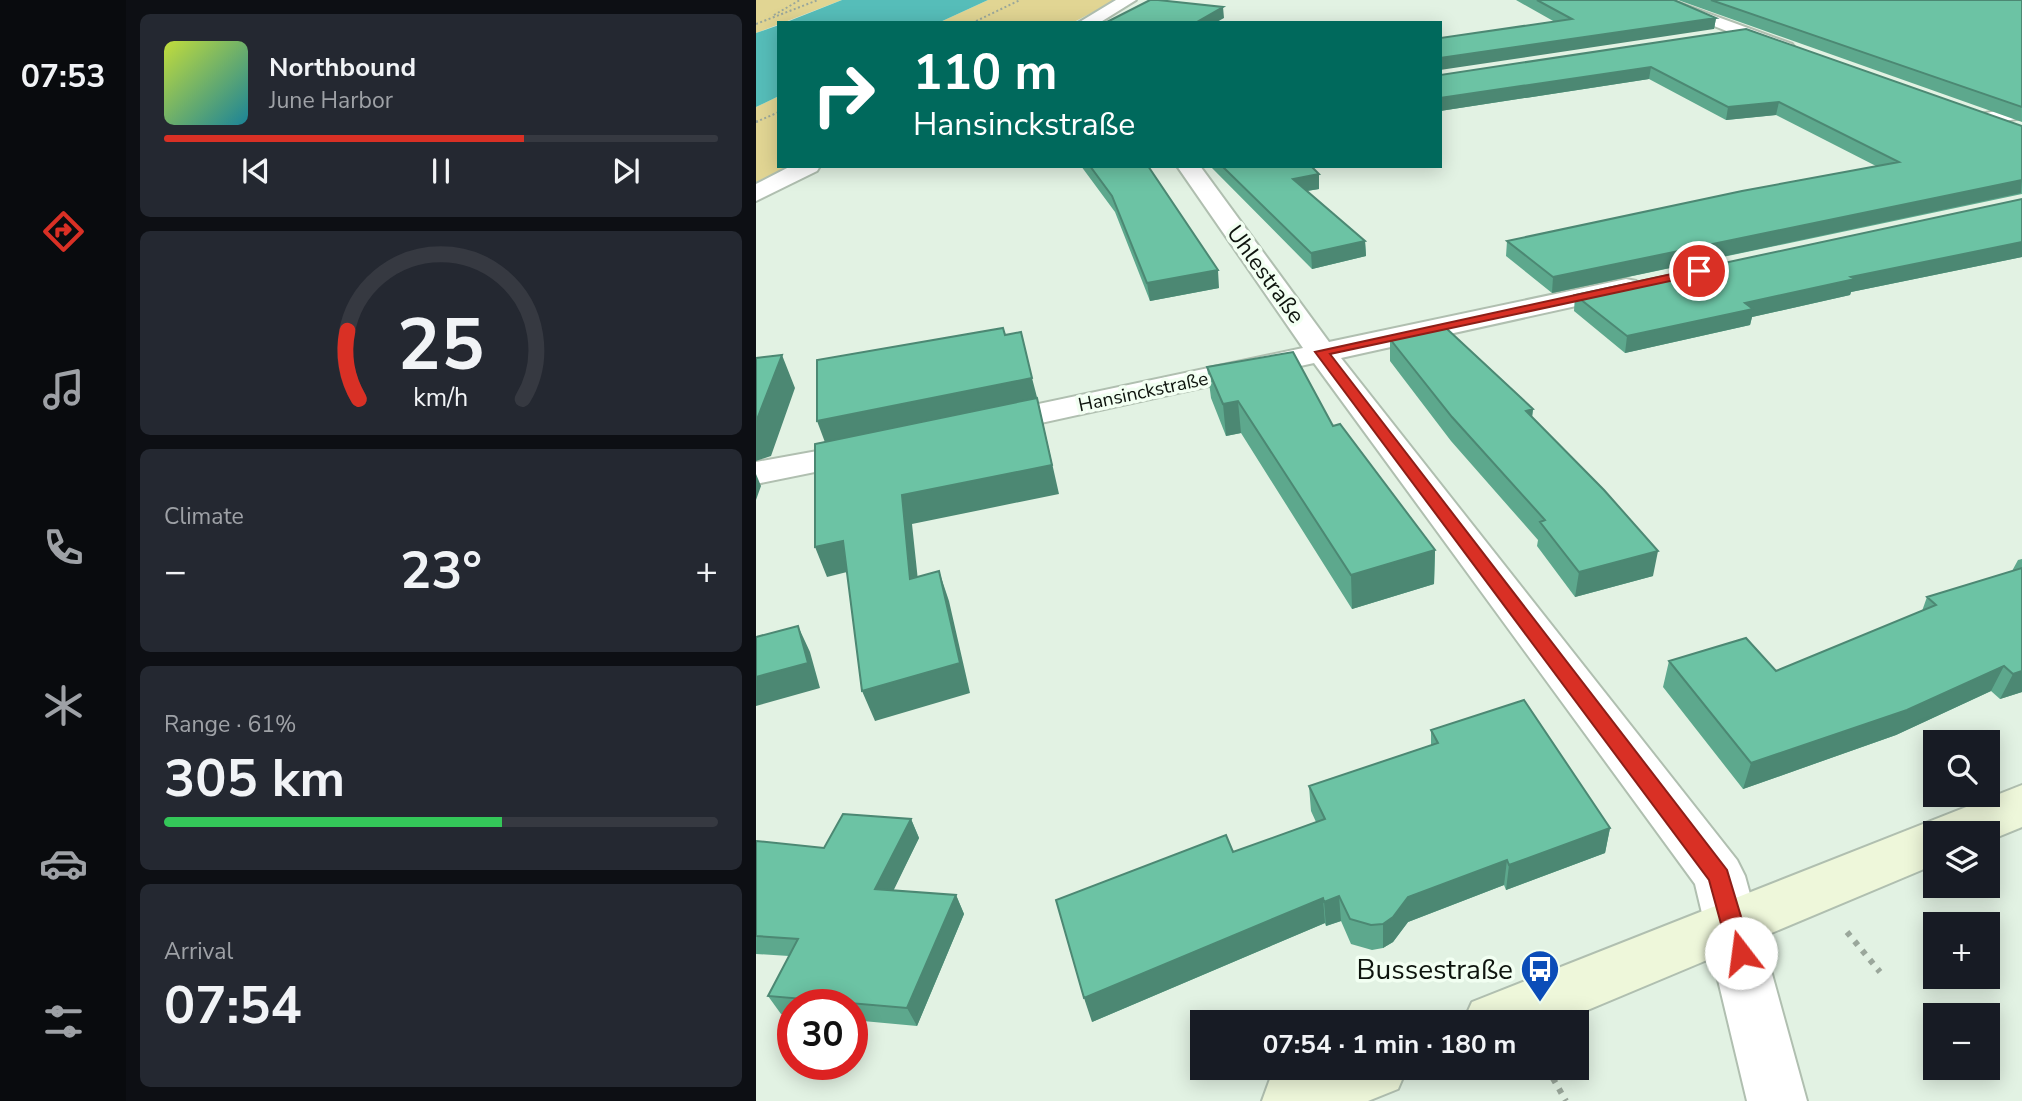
<!DOCTYPE html>
<meta charset="utf-8">
<style>
body{margin:0;font-family:"Nunito Sans",sans-serif;background:#242831;color:#f1f3f6;height:100vh;display:flex;flex-direction:column;font-size:26px;white-space:nowrap}
*{box-sizing:border-box;margin:0}
p{font-size:23px;color:#9ea1a6}
.icon{flex:none;width:38px;height:38px;fill:none;stroke:currentColor;stroke-width:2;stroke-linecap:round;stroke-linejoin:round}
.map{position:relative;flex:1;overflow:hidden}
.drawer{display:flex;flex-direction:column;gap:14px;padding:14px;background:#0d0f14;width:630px}
.drawer>*{flex:none}
.top-card{position:absolute;left:21px;top:21px;width:665px;height:147px;border-radius:0px;box-shadow:0 4px 18px #0003;background:#00695c;color:#fff;overflow:hidden}
.controls{position:absolute;left:1167px;top:730px;display:grid;gap:14px}
.controls a{display:grid;place-items:center;width:77px;height:77px;border-radius:0px;background:#171b24;box-shadow:0 4px 18px #0003;font-size:35px}
.speed{position:absolute;left:21px;top:989px;display:flex;gap:14px;font-size:35px;font-weight:700;text-align:center}
.speed>*{display:grid;place-content:center;width:91px;height:91px;border-radius:50%;background:#171b24;box-shadow:0 4px 18px #0003;line-height:1}
.speed .limit{border:10px solid #d22;background:#fff;color:#111}
.pin{position:absolute;display:grid;place-items:center;width:60px;height:60px;color:#fff;margin:-30px;border:4px solid #fff;border-radius:50%;box-shadow:0 2px 7px #0007}
.me{position:absolute;width:77px;margin:-38px;rotate:345deg;stroke-linejoin:round;filter:drop-shadow(0 0 5px #0008)}
.turn{display:flex;align-items:center;gap:24px;height:147px;padding:0 21px;font-size:32px}
.turn .icon{width:91px;height:91px;stroke-width:2.5}
.turn b{display:block;font-size:49px;line-height:60px}
.big{font-size:52px;font-weight:700;line-height:1.1}
.drawer .tile{flex:1;display:flex;flex-direction:column;justify-content:center;gap:10px;min-width:0;padding:0 24px;border-radius:10px;background:#242831}
.drawer .dial{align-items:center;gap:0}
.dial svg{height:182px;overflow:visible;fill:none;stroke:#363941;stroke-width:7;stroke-linecap:round;text-anchor:middle}
.dial text{fill:#f1f3f6;stroke:none}
.song{display:flex;align-items:center;gap:21px}
.cover{width:84px;height:84px;border-radius:10px;background:linear-gradient(135deg,hsl(70 70% 55%),hsl(190 70% 35%))}
.played{height:7px;border-radius:4px;background:linear-gradient(90deg,#d93025 65%,#363941 65%)}
.keys{display:flex;justify-content:space-around;direction:ltr}
.heat{display:flex;justify-content:space-between;align-items:center;font-size:38px;direction:ltr}
.charge{height:10px;border-radius:5px;background:linear-gradient(90deg,#34c759 61%,#363941 0)}
.trip{position:absolute;left:434px;top:1010px;width:399px;height:70px;border-radius:0px;background:#171b24;box-shadow:0 4px 18px #0003;font-weight:700;line-height:70px;text-align:center}
main{display:flex;flex:1;min-height:0}
.dock{display:flex;flex-direction:column;width:126px;justify-content:space-around;align-items:center;background:#090b0e;color:#9ea1a6}
.dock .icon{width:49px;height:49px}
.dock .selected{color:#d93025}
.dock b{font-size:32px;color:#f1f3f6}
.map>svg:first-child{display:block}
</style>
<main>
<nav class="dock">
<b>07:53</b>
<svg class="icon selected" aria-label="directions" viewBox="0 0 24 24"><path d="M12 3l9 9-9 9-9-9zM9 14v-3h6M13 9l2 2-2 2"/></svg>
<svg class="icon" aria-label="music" viewBox="0 0 24 24"><path d="M9 18V5l10-2v13"/><circle cx="6" cy="18" r="3"/><circle cx="16" cy="16" r="3"/></svg>
<svg class="icon" aria-label="phone" viewBox="0 0 24 24"><path d="M5 4h4l2 5-3 2q2 4 5 5l2-3 5 2v4C11 20 4 13 5 4z"/></svg>
<svg class="icon" aria-label="climate" viewBox="0 0 24 24"><path d="M12 3v18M4 7l16 10M4 17L20 7"/></svg>
<svg class="icon" aria-label="car" viewBox="0 0 24 24"><path d="M5 17H2v-5l4-1 3-4h7l3 4 3 1v5h-3M9 17h6M6 11h13"/><circle cx="7" cy="17" r="2"/><circle cx="17" cy="17" r="2"/></svg>
<svg class="icon" aria-label="filters" viewBox="0 0 24 24"><path d="M4 7h16M4 17h16"/><circle cx="9" cy="7" r="2"/><circle cx="15" cy="17" r="2"/></svg>
</nav>
<section class="drawer">
<div class="tile">
<div class="song"><i class="cover"></i><div><b>Northbound</b><p>June Harbor</p></div></div>
<div class="played"></div>
<div class="keys"><svg class="icon" aria-label="previous" viewBox="0 0 24 24"><path d="M18 5L8 12l10 7zM5 5v14"/></svg><svg class="icon" aria-label="pause" viewBox="0 0 24 24"><path d="M8 5v14M16 5v14"/></svg><svg class="icon" aria-label="next" viewBox="0 0 24 24"><path d="M6 5l10 7-10 7zM19 5v14"/></svg></div>
</div>
<div class="tile dial"><svg viewBox="0 0 100 80">
<path d="M14 69A42 42 0 1 1 86 69"/>
<path d="M14 69A42 42 0 0 1 9 39" stroke="#d93025"/>
<text x="50" y="56" font-size="32" font-weight="700">25</text>
<text x="50" y="72" font-size="11">km/h</text>
</svg></div>
<div class="tile"><p>Climate</p>
<div class="heat"><a>−</a><b class="big">23°</b><a>+</a></div>
</div>
<div class="tile"><p>Range · 61%</p><b class="big">305 km</b><div class="charge"></div></div>
<div class="tile"><p>Arrival</p><b class="big">07:54</b></div>
</section>
<div class="map">
<svg width="1266" height="1101" viewBox="0 0 1266 1101">
<rect width="100%" height="100%" fill="#e2f2e3"/>
<path fill="#e1d593" d="M 0,0 L 86,0 L 0,33 Z
M 232,0 L 360,0 L 316,23 L 182,23 Z
M 23,96 L 23,166 L 34,166 L 0,183 L 0,107 Z"/>
<path fill="#56bdb9" d="M 86,0 L 232,0 L 182,23 L 28,23 Z
M 23,25 L 23,96 L 0,107 L 0,33 Z"/>
<g fill="none" stroke-linecap="round" stroke-linejoin="round">
<g stroke="#b0bfb0" stroke-width="4">
<path id="street" d="M 360,0 L 380,0 L 343,23 L 322,23 Z
M 892,0 L 915,0 L 1036,44 L 1039,48 L 1036,52 L 1024,52 Z
M 1266,106 L 1266,118 L 1232,124 L 1222,118 L 1225,114 Z
M 35,166 L 64,166 L 61,171 L 0,201 L 0,184 Z
M 421,166 L 444,166 L 573,342 L 870,279 L 880,281 L 884,287 L 880,293 L 870,295 L 585,358 L 981,860 L 989,876 L 1051,1101 L 991,1101 L 939,884 L 558,363 L 235,434 L 223,431 L 218,424 L 223,417 L 235,414 L 547,348 Z
M 111,442 L 123,445 L 128,452 L 123,459 L 0,484 L 0,462 Z"/>
</g>
<g stroke="#b0bfb0" stroke-width="4">
<path id="secondary" d="M 1266,785 L 1266,827 L 1232,841 L 1232,833 L 1180,833 L 1180,864 L 803,1022 L 707,1022 L 716,1002 Z
M 544,1068 L 651,1068 L 642,1089 L 612,1101 L 506,1101 L 514,1079 Z"/>
</g>
<path stroke="#9aa79b" stroke-width="2" stroke-dasharray="2 2.5" stroke-linecap="butt" d="M 18,15 L 44,0
M 216,23 L 264,0
M 0,24 L 62,0
M 0,122 L 23,112"/>
<path stroke="#9aa79b" stroke-width="2.5" stroke-dasharray="2 3.5" stroke-linecap="butt" d="M 0,122 L 4,120"/>
<path stroke="#9aa79b" stroke-width="6" stroke-dasharray="5 7" stroke-linecap="butt" d="M 1091,932 L 1124,972
M 791,1068 L 810,1101"/>
<use href="#street" fill="#fff" fill-rule="evenodd"/>
<use href="#secondary" fill="#eef7da" fill-rule="evenodd"/>
</g>
<path fill="#5da88d" d="M 760,0 L 918,0 L 960,18 L 958,29 L 799,22 Z
M 922,0 L 1266,0 L 1266,122 Z
M 990,29 L 1266,126 L 1266,194 L 796,293 L 750,256 L 751,241 L 1120,166 L 1020,115 L 970,120 L 893,79 L 684,111 L 684,75 Z
M 325,166 L 392,166 L 463,288 L 394,301 L 359,212 Z
M 454,166 L 555,166 L 563,189 L 551,191 L 609,241 L 610,256 L 556,269 Z
M 1266,199 L 1266,257 L 1095,292 L 1094,295 L 996,317 L 994,325 L 869,353 L 818,311 L 819,295 Z
M 634,339 L 777,409 L 776,417 L 897,576 L 819,597 L 781,546 L 782,540 L 695,441 L 634,361 Z
M 451,367 L 577,426 L 679,550 L 678,584 L 596,609 L 485,433 L 470,436 L 455,398 Z
M 1266,559 L 1266,692 L 1244,699 L 1235,691 L 1140,735 L 987,789 L 907,687 L 913,661 L 1020,671 L 1166,611 L 1171,597 L 1256,571 L 1262,560 Z
M 675,730 L 854,828 L 849,853 L 750,890 L 748,885 L 652,922 L 637,942 L 627,948 L 616,950 L 595,944 L 585,921 L 570,926 L 569,923 L 336,1022 L 477,852 L 560,822 L 555,811 L 553,786 L 675,745 Z
M 155,819 L 163,838 L 137,890 L 200,895 L 208,914 L 161,1026 L 96,1020 L 96,1004 L 37,1004 L 37,1015 L 25,1014 L 12,996 L 33,956 L 0,954 L 0,841 L 68,848 Z"/>
<path fill="#4c8873" d="M 467,7 L 468,18 L 459,23 L 439,23 Z
M 960,18 L 958,29 L 684,70 L 684,58 Z
M 895,67 L 893,79 L 684,111 L 684,98 Z
M 1023,102 L 1020,115 L 970,120 L 972,107 Z
M 563,174 L 563,189 L 538,193 L 537,179 Z
M 1266,180 L 1265,193 L 796,293 L 797,277 Z
M 609,241 L 610,256 L 556,269 L 555,253 Z
M 1266,242 L 1266,257 L 1095,292 L 1094,295 L 996,317 L 994,325 L 869,353 L 871,336 L 989,303 L 1095,277 Z
M 462,270 L 463,288 L 394,301 L 391,283 Z
M 26,355 L 39,388 L 15,456 L 0,461 L 0,422 Z
M 276,378 L 282,401 L 70,445 L 61,421 Z
M 282,401 L 303,494 L 156,524 L 165,609 L 154,579 L 146,495 Z
M 482,401 L 485,433 L 470,436 L 467,404 Z
M 777,409 L 774,433 L 770,411 Z
M 0,474 L 5,486 L 0,500 Z
M 87,541 L 99,570 L 71,577 L 59,547 Z
M 679,550 L 678,584 L 596,609 L 595,575 Z
M 902,551 L 897,576 L 819,597 L 823,572 Z
M 183,571 L 193,601 L 214,693 L 119,721 L 106,691 Z
M 42,626 L 54,652 L 64,688 L 0,706 L 0,677 Z
M 1248,666 L 1235,691 L 1140,735 L 987,789 L 995,763 Z
M 1266,671 L 1266,692 L 1244,699 L 1257,674 Z
M 155,819 L 163,838 L 129,908 L 119,889 Z
M 854,828 L 849,853 L 750,890 L 753,865 Z
M 751,860 L 748,885 L 652,922 L 637,942 L 627,948 L 627,924 L 652,897 Z
M 200,895 L 208,914 L 161,1026 L 151,1008 Z
M 583,896 L 585,921 L 570,926 L 568,902 Z
M 567,898 L 569,923 L 336,1022 L 328,998 Z"/>
<path fill="#6cc3a4" stroke="#4c8873" stroke-width="2" d="M 394,0 L 402,0 L 467,7 L 439,23 L 349,23 Z
M 781,0 L 918,0 L 960,18 L 684,58 L 684,38 L 816,19 Z
M 955,0 L 1266,0 L 1266,107 Z
M 990,29 L 1266,126 L 1266,180 L 797,277 L 751,241 L 986,191 L 1143,162 L 1023,102 L 972,107 L 895,67 L 684,98 L 684,75 Z
M 334,166 L 392,166 L 462,270 L 391,283 L 356,196 Z
M 466,166 L 555,166 L 563,174 L 537,179 L 609,241 L 555,253 Z
M 1266,199 L 1266,242 L 1095,277 L 1099,279 L 989,303 L 997,309 L 871,336 L 819,295 Z
M 247,328 L 249,335 L 265,332 L 276,378 L 61,421 L 61,360 Z
M 690,328 L 777,409 L 770,411 L 848,490 L 902,551 L 823,572 L 784,522 L 789,520 L 696,417 L 634,339 Z
M 537,352 L 577,426 L 584,424 L 679,550 L 595,575 L 482,401 L 467,404 L 451,367 Z
M 26,355 L 0,422 L 0,358 Z
M 281,398 L 296,465 L 146,495 L 154,579 L 183,571 L 204,663 L 106,691 L 87,541 L 59,547 L 59,444 Z
M 1266,568 L 1266,671 L 1257,674 L 1248,666 L 1151,710 L 995,763 L 913,661 L 990,638 L 1020,671 L 1180,605 L 1171,597 Z
M 42,626 L 52,663 L 0,677 L 0,637 Z
M 768,700 L 854,828 L 753,865 L 751,860 L 652,897 L 637,917 L 627,924 L 615,925 L 594,919 L 583,896 L 568,902 L 567,898 L 328,998 L 300,900 L 470,835 L 477,852 L 569,819 L 553,786 L 682,743 L 675,730 Z
M 87,814 L 155,819 L 119,889 L 200,895 L 151,1008 L 12,996 L 42,939 L 0,936 L 0,841 L 68,848 Z"/>
<path fill="#d93025" stroke="#8d1f18" stroke-width="2" d="M 943,268 L 948,271 L 947,274 L 574,354 L 971,870 L 996,953 L 993,960 L 985,963 L 977,960 L 973,953 L 953,880 L 559,352 Z"/>
<defs>
<g id="bus-pin" transform="scale(2.0125)"><path d="M0 17L-7.5 6A9.5 9.5 0 1 1 7.5 6Z" fill="#0b4db8" stroke="#f2fff2"/><path d="M-5-6H5V4H4V6H2V4H-2V6H-4V4H-5ZM-3.5-4V0h7V-4ZM-3.5 1.2v1.5H-2V1.2ZM2 1.2v1.5H3.5V1.2Z" fill="#fff"/></g>
</defs>
<g fill-rule="evenodd">
<use href="#bus-pin" x="784" y="969"/>
</g>
<g text-anchor="middle" stroke-width="7" stroke-linejoin="round" paint-order="stroke">
<g font-size="19" fill="#0e140e" stroke="#f2fff2">
<text transform="translate(387 391) rotate(-12)" y="7">Hansinckstraße</text>
</g>
<g font-size="23" fill="#0e140e" stroke="#f2fff2">
<text transform="translate(510 274) rotate(54)" y="8">Uhlestraße</text>
</g>
<g font-size="28" fill="#0e140e" stroke="#f2fff2" text-anchor="end">
<text x="757" y="979">Bussestraße</text>
</g>
</g>
</svg>
<div class="controls">
<a><svg class="icon" aria-label="search" viewBox="0 0 24 24"><circle cx="10" cy="10" r="6"/><path d="M15 15l6 6"/></svg></a>
<a><svg class="icon" aria-label="layers" viewBox="0 0 24 24"><path d="M12 4l9 5-9 5-9-5zM3 14l9 5 9-5"/></svg></a>
<a>+</a>
<a>−</a>
</div>
<div class="speed"><div class="limit">30</div></div>
<div class="pin" style="left:943px;top:271px;background:#d93025"><svg class="icon" aria-label="arrive" viewBox="0 0 24 24"><path d="M6 21V4h12l-3 4 3 4H6"/></svg></div>
<svg class="me" style="left:985px;top:953px" viewBox="-20 -20 40 40"><circle r="19" fill="#fff"/><path d="M0-13L10 11 0 6-10 11z" fill="#d93025"/></svg>
<div class="trip">07:54 · 1 min · 180 m</div>
<div class="top-card">
<div class="turn"><svg class="icon" aria-label="right" viewBox="0 0 24 24"><path d="M7 20v-9h11M14 6l5 5-5 5"/></svg><div><b>110 m</b>Hansinckstraße</div></div>
</div>
</div>
</main>
